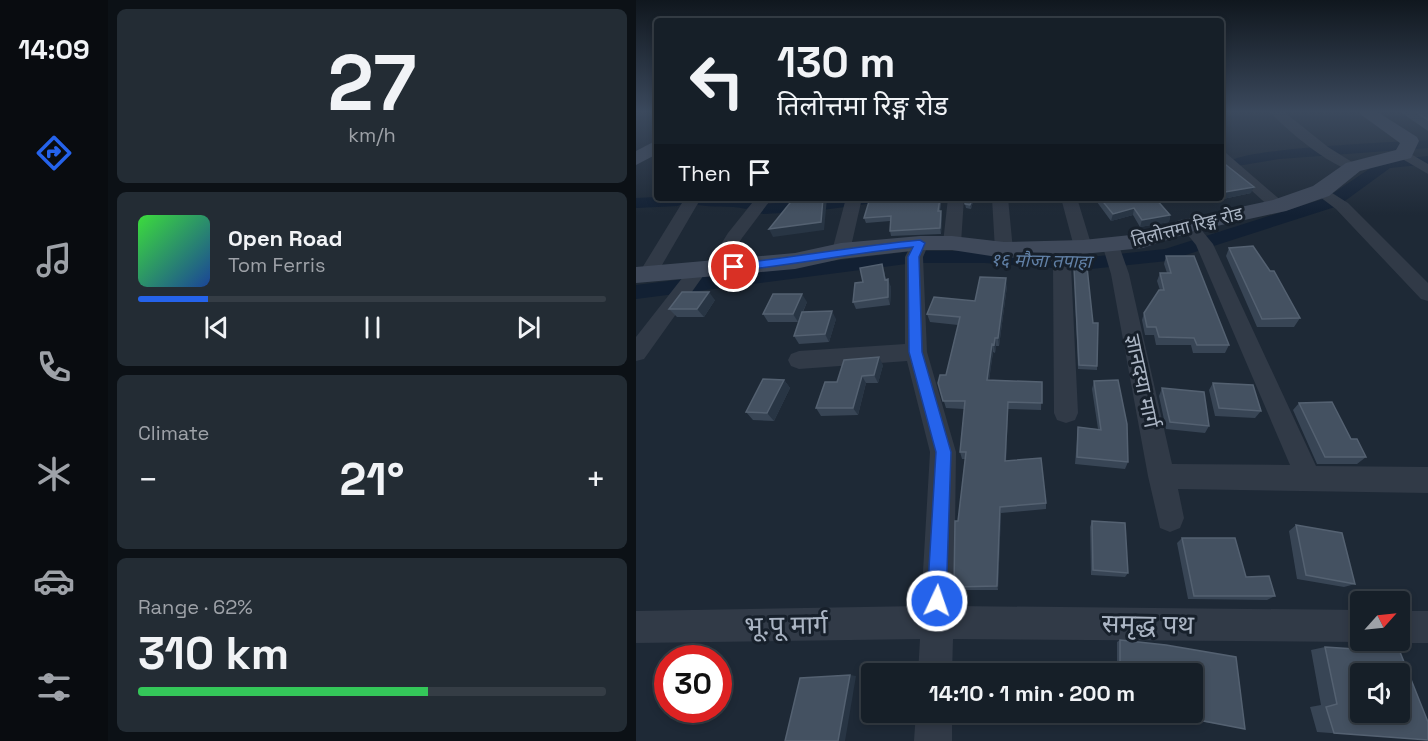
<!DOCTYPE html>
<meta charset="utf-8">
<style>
body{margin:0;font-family:"Space Grotesk","Noto Sans Devanagari",sans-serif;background:#232c34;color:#f1f3f6;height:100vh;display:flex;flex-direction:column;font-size:22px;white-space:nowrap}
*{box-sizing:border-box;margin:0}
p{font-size:20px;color:#9ea2a8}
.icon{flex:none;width:33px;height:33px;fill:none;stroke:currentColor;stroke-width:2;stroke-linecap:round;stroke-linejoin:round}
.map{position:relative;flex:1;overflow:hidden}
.drawer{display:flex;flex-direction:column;gap:9px;padding:9px;background:#0c1116;width:528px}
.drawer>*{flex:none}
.banner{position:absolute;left:18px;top:18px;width:570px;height:183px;border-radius:6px;box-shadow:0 3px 9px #0003,0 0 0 2px #353d45;background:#161f28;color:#f1f3f6;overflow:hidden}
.needle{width:39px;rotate:63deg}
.tools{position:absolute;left:714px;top:591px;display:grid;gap:12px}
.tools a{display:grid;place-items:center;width:60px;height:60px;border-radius:6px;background:#161f28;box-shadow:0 3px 9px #0003,0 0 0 2px #353d45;font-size:30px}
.speed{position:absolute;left:18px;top:645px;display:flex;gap:12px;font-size:30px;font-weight:700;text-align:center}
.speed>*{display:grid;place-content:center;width:78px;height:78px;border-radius:50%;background:#161f28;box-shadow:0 3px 9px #0003,0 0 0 2px #353d45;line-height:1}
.speed .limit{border:9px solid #d22;background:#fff;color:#111}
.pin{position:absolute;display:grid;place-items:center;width:51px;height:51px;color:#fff;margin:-26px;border:3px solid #fff;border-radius:50%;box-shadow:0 2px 6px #0007}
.me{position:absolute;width:66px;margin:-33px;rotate:3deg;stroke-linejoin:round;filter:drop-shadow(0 0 4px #0008)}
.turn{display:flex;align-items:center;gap:21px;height:126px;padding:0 24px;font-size:27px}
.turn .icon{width:78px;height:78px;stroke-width:2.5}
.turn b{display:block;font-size:42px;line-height:51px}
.then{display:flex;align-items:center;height:57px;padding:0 24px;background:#0003;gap:12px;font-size:22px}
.big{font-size:45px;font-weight:600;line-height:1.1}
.drawer .tile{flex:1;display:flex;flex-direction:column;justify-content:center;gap:9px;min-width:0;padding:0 21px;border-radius:9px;background:#232c34}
.drawer .dial{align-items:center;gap:0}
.dial b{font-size:78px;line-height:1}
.song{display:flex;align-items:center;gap:18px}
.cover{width:72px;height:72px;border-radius:9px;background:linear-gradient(135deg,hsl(120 70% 55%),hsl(220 70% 35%))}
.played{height:6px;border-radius:3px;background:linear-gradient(90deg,#2563eb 15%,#353d45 15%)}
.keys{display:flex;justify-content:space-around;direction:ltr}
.heat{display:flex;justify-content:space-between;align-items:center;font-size:33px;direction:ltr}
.charge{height:9px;border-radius:4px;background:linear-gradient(90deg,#34c759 62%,#353d45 0)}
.trip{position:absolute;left:225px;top:663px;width:342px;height:60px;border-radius:6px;background:#161f28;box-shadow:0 3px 9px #0003,0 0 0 2px #353d45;font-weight:600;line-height:60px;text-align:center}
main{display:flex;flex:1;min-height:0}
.menu{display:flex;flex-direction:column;width:108px;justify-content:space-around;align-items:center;background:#090c10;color:#9ea2a8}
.menu .icon{width:42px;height:42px}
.menu .selected{color:#2563eb}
.menu b{font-size:27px;color:#f1f3f6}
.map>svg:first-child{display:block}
</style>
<main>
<nav class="menu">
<b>14:09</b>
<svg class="icon selected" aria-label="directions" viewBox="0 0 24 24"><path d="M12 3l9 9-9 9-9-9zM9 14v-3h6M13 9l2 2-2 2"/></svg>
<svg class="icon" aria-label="music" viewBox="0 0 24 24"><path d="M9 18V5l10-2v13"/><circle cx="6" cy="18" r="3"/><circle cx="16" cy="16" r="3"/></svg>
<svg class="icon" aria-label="phone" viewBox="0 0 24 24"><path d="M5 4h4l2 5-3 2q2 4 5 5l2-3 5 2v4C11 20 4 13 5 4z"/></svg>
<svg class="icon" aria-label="climate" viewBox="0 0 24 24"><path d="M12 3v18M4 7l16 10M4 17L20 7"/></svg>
<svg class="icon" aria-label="car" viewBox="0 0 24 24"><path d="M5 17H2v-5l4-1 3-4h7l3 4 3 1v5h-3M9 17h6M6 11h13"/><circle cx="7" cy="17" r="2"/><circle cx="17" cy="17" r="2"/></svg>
<svg class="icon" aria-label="filters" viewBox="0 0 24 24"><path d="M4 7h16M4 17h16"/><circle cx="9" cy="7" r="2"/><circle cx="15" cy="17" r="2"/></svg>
</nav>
<section class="drawer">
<div class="tile dial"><b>27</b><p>km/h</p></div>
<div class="tile">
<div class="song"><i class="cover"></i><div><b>Open Road</b><p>Tom Ferris</p></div></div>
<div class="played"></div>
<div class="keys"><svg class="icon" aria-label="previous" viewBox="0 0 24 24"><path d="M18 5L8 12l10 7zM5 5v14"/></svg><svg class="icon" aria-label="pause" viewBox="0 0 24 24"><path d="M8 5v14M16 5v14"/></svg><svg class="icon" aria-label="next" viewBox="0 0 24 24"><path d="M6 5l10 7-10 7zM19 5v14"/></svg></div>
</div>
<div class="tile"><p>Climate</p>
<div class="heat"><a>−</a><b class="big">21°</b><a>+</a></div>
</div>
<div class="tile"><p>Range · 62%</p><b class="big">310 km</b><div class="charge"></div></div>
</section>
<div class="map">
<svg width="792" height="741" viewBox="0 0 792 741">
<rect width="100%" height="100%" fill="#1e2936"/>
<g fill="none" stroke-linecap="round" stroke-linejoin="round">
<path fill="#122033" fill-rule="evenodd" d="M 792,140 L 792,148 L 643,159 L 601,166 L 594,162 C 606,148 763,142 792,140 Z
M 792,156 L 792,164 L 754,168 L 702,206 L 531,261 L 445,270 L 349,263 L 278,263 L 0,299 L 0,285 L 278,251 L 349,251 L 445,258 L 529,249 L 690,198 L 745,161 Z
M 21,197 L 48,198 L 50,201 L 42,206 L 0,208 L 0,198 Z
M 62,198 L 109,198 L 118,204 L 110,209 C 93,205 78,208 62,205 L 60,201 Z
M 201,198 L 246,198 L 238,203 L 179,211 L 128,214 L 122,213 L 120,209 L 122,205 L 128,204 Z"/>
<path fill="#313a47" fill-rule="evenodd" d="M 633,111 L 647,111 L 692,147 L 724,167 L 722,170 C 703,175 646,126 633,111 Z
M 768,150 L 792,164 L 792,174 L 763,157 L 761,154 Z
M 585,152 L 590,153 L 648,203 L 650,206 L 648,209 L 636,209 L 585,163 Z
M 685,186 L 712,203 L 792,283 L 792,301 L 785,299 L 700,209 L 680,194 L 677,191 Z
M 49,198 L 65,198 L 19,277 L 5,277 L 3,273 Z
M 120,198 L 136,198 L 106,238 L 85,274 L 78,276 L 70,272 L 8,359 L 0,361 L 0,337 L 54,268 L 61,266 L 69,270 L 92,233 Z
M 210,198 L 226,198 L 214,251 L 211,255 L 199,255 L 196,251 Z
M 312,198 L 328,198 L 325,243 L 322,247 L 310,247 L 307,243 Z
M 356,198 L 372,198 L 377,250 L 374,254 L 362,254 L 359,250 Z
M 425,198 L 441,198 L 456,247 L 453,251 L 441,251 L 438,247 Z
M 552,220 L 558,221 L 577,244 L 680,466 L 792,467 L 792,493 L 542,489 L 548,518 L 544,528 L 534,532 L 524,528 L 512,476 L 475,274 L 466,244 L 469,240 L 481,240 L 493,274 L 536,464 L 654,465 L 560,245 L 544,225 Z
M 284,238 L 290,239 L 293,243 L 287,257 L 291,352 L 320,452 L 318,606 L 724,610 L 724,640 L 729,640 L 724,642 L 317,639 L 316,674 L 282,674 L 284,639 L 0,643 L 0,611 L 285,606 L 294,452 L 271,361 L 163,369 L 155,366 L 152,360 L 155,354 L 163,351 L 269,344 L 269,257 L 278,239 Z
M 420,243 L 426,244 L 435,266 L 442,413 L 439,420 L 430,423 L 421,420 L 418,413 L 417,266 L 411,248 L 414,244 Z
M 764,611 L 792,611 L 792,643 L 764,643 L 757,640 L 764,640 Z
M 280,712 L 316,712 L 316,741 L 278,741 Z"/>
<path fill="#3f495a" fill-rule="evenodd" d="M 720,111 L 740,111 L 781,137 L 783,141 L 775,158 L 724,171 L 693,196 L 650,211 L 558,231 L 507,248 L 447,254 L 368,258 L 316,250 L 284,250 L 205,259 L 159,269 L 0,283 L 0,267 L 159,253 L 205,243 L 284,236 L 316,236 L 368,242 L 447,240 L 504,234 L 544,220 L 637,200 L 677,186 L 710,163 L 760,150 L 764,143 Z
M 21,140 L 21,154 L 0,165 L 0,151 Z"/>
</g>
<path fill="#384555" d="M 763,111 L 792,111 L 792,131 Z
M 585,161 L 615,193 L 587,199 L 585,197 Z
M 304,198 L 305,203 L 304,211 L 306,217 L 305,234 L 255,236 L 254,231 L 254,221 L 230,223 L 228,218 Z
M 338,198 L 335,209 L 330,208 L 329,204 Z
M 458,198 L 519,198 L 534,215 L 533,222 L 504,227 L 497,215 L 475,221 Z
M 593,248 L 664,318 L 658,327 L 621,327 L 590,256 Z
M 530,256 L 593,345 L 589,353 L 557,353 L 555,345 L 520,345 L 518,335 L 509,335 L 506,320 L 508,313 L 524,290 L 521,281 L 524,273 L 531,273 L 528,264 Z
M 438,268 L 461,366 L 461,370 L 442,369 Z
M 248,271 L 250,280 L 255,287 L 254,305 L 220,309 L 217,302 L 227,282 Z
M 371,286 L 363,346 L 360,346 L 359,353 L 357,352 L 353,380 L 406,382 L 405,410 L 372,409 L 370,461 L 410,503 L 410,509 L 365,513 L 362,590 L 320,590 L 318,587 L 322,521 L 329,459 L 326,459 L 324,452 L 328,409 L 310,408 L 302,383 L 310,375 L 322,325 L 294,322 L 291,314 L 339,301 Z
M 79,300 L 68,317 L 41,317 L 33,309 Z
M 171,302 L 167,312 L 200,319 L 193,342 L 163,344 L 158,336 L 165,315 L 162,322 L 132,322 L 127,314 Z
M 247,365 L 242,383 L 230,383 L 222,415 L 185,416 L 180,408 L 201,382 Z
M 148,380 L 154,388 L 138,421 L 117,420 L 110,412 Z
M 458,381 L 492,462 L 489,469 L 439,464 L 442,427 L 462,429 L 456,389 Z
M 577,383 L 625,411 L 619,418 L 579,416 L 573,390 Z
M 526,388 L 573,426 L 569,433 L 530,429 L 523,396 Z
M 663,403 L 715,439 L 730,457 L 721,464 L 681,464 L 657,410 Z
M 456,521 L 492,573 L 489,577 L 455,575 L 454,527 Z
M 660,525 L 719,584 L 708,587 L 661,579 L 653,531 Z
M 546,538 L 610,577 L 639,596 L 631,600 L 552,599 L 541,543 Z
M 484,640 L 530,645 L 600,657 L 609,729 L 536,716 L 536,723 L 482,716 L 482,712 L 556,712 L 556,674 L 481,674 L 481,642 Z
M 689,647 L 792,740 L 681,732 L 674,707 L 685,705 L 675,650 Z"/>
<path fill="#283544" d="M 618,187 L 615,193 L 587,199 L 589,192 Z
M 187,198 L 191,198 L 188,230 L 137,237 L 133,229 Z
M 337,198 L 338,198 L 335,209 L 334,205 Z
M 498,208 L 497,215 L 475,221 L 477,214 Z
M 305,211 L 306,217 L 305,234 L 304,228 Z
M 534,215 L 533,222 L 504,227 L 506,220 Z
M 370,278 L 371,286 L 363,346 L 362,338 Z
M 252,279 L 255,287 L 254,305 L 252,297 Z
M 73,292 L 79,300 L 68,317 L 61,309 Z
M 166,294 L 171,302 L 162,322 L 157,314 Z
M 196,311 L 200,319 L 193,342 L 189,334 Z
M 359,338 L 360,346 L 359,353 L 358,345 Z
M 356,344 L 357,352 L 352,388 L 351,380 Z
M 243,357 L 247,365 L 242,383 L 238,375 Z
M 226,376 L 230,383 L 222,415 L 217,408 Z
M 148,380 L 154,388 L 138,421 L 131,413 Z
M 372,402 L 372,409 L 370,467 L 369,461 Z
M 364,507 L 365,513 L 362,590 L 361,586 Z
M 214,675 L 220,676 L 209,741 L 202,741 Z"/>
<path fill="#445161" stroke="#546171" stroke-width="1.5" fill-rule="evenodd" d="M 778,111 L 792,111 L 792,120 Z
M 585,161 L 618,187 L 589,192 L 585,189 Z
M 158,198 L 187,198 L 185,222 L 133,229 Z
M 234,198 L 304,198 L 302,211 L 305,211 L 304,228 L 254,231 L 255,216 L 228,218 Z
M 329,198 L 337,198 L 334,205 L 329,204 Z
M 464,198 L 519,198 L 534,215 L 506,220 L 498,208 L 477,214 Z
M 617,246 L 634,271 L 638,271 L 664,318 L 626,319 L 593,248 Z
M 530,256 L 558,256 L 593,345 L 561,345 L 558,338 L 523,337 L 520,327 L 511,327 L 508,313 L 523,290 L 528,290 L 524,273 L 535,273 Z
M 246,264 L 249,280 L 252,279 L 252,297 L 217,302 L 219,283 L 227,282 L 224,268 Z
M 451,267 L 457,323 L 462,323 L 461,366 L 443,365 L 438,268 Z
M 344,277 L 370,278 L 362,338 L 359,338 L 358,345 L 356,344 L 351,380 L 406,382 L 406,403 L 372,402 L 369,461 L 405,458 L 410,503 L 364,507 L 361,586 L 318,587 L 319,521 L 322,521 L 330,452 L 324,452 L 329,401 L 307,401 L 302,383 L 304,375 L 310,375 L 324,317 L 291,314 L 298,297 L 339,301 Z
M 46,292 L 73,292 L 61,309 L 33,309 Z
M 137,294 L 166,294 L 157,314 L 127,314 Z
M 196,311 L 189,334 L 158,336 L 166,312 Z
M 243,357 L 238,375 L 226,376 L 217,408 L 180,408 L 189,382 L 201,382 L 208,360 Z
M 127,379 L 148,380 L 131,413 L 110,412 Z
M 482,380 L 491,424 L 492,462 L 441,457 L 442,427 L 465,430 L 458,381 Z
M 577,383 L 617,385 L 625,411 L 583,408 Z
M 526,388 L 568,392 L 573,426 L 534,422 Z
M 696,402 L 715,439 L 721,439 L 730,457 L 689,457 L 663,403 Z
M 456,521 L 489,523 L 492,573 L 457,570 Z
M 660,525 L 706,533 L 719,584 L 670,575 Z
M 546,538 L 599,538 L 610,577 L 633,576 L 639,596 L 558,596 Z
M 484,640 L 530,645 L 600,657 L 609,729 L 536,715 L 536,723 L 486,716 L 485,712 L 556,712 L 556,674 L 484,674 Z
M 689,647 L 764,652 L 792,722 L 792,740 L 698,733 L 690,707 L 701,704 ZM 724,674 L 764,674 L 764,712 L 724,712 Z
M 214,675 L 202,741 L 149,741 L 164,678 Z"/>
<linearGradient id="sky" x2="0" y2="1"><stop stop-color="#10171e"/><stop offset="0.52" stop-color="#3b495d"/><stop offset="1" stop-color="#3b495d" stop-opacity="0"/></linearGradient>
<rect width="792" height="215" fill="url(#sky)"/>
<path fill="#2563eb" stroke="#184099" stroke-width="1.5" d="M 284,240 L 289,243 L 283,257 L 286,352 L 315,452 L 310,601 L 307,608 L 301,611 L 294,608 L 291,601 L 300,452 L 273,352 L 272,257 L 277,247 C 217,253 158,265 98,271 L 93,267 L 98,264 C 160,257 221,246 284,240 Z"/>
<g text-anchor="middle" stroke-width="6" stroke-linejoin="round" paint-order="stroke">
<g font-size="18" fill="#abb5c4" stroke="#17202b">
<text transform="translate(551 227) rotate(-14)" y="6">तिलोत्तमा रिङ्ग रोड</text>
</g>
<g font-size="18" font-style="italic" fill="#6180a6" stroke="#17202b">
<text transform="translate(405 261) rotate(1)" y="6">१६ मौजा तपाहा</text>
</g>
<g font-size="21" fill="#abb5c4" stroke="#17202b">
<text transform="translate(506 381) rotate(78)" y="7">ज्ञानदया मार्ग</text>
</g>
<g font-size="26" fill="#abb5c4" stroke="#17202b">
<text transform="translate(512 624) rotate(1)" y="9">समृद्ध पथ</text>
<text transform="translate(150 625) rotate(-1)" y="9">भू.पू मार्ग</text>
</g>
</g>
</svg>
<div class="tools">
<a><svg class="needle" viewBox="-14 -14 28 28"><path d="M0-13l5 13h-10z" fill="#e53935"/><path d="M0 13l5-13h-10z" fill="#9ea2a8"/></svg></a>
<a><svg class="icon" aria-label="sound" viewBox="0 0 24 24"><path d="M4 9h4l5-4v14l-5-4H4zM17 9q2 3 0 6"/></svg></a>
</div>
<div class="speed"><div class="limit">30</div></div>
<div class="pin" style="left:98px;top:267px;background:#d93025"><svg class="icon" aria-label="arrive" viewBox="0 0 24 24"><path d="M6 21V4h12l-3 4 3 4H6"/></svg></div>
<svg class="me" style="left:301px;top:601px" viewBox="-20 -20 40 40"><circle r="17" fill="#2563eb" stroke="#fff" stroke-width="3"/><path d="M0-11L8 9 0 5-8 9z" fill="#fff"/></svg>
<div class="trip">14:10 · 1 min · 200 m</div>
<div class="banner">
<div class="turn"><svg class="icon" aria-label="left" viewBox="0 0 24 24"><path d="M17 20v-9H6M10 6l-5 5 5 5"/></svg><div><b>130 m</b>तिलोत्तमा रिङ्ग रोड</div></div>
<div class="then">Then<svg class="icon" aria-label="arrive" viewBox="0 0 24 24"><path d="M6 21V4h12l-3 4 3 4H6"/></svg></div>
</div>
</div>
</main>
